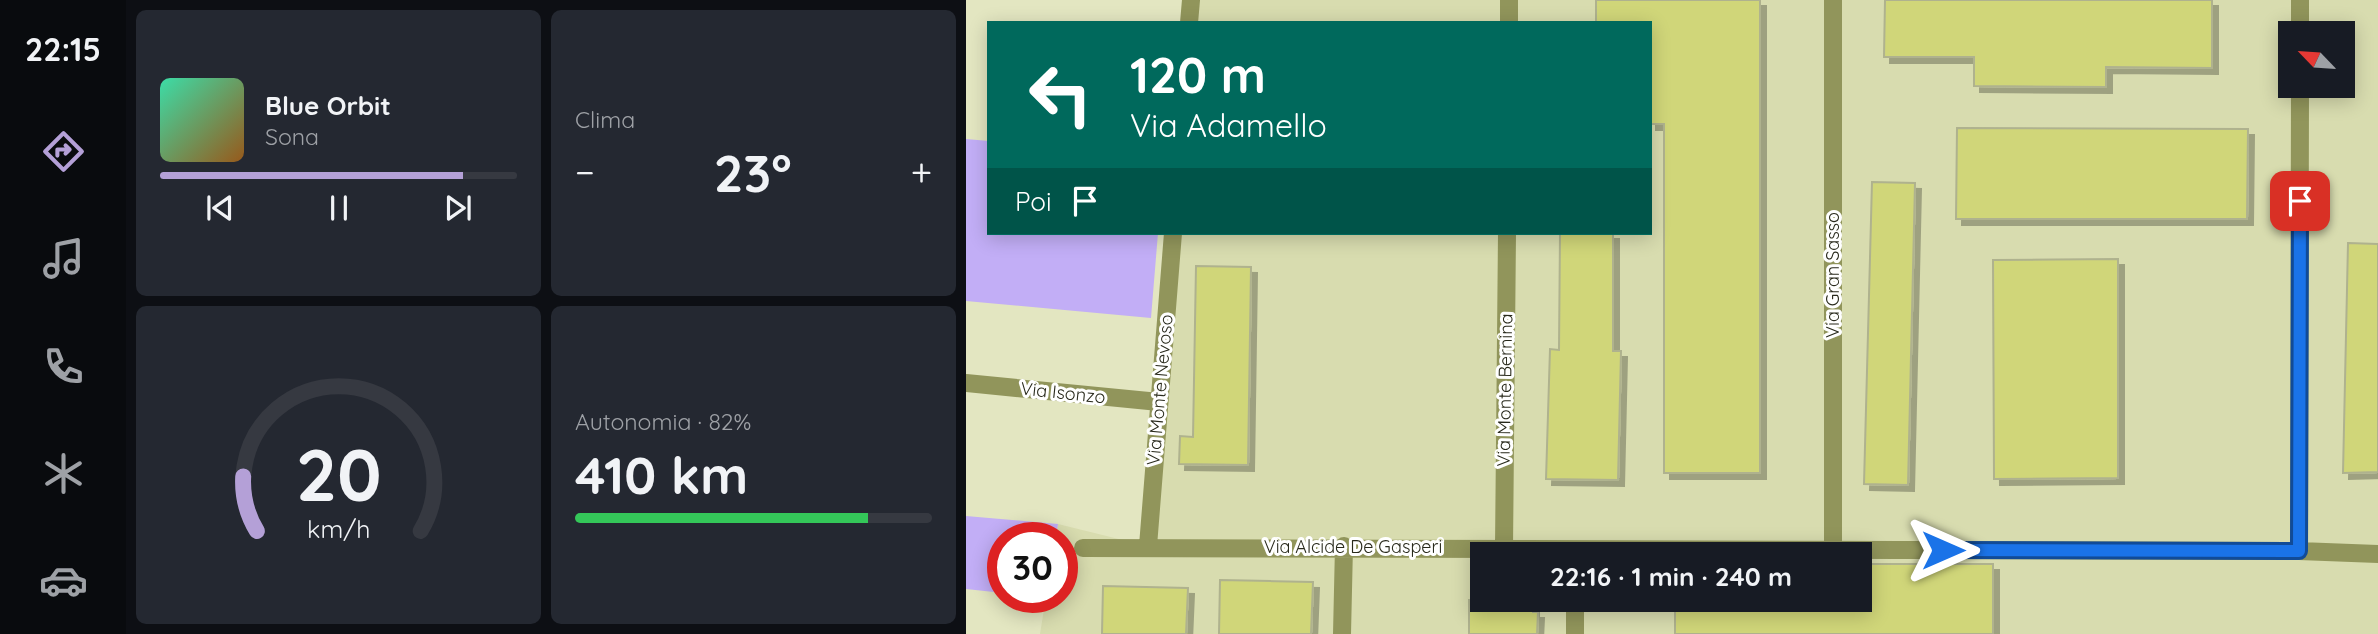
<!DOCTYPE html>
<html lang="it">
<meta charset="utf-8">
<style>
body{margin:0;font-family:Quicksand,sans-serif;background:#242831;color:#f1f3f6;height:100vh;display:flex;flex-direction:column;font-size:26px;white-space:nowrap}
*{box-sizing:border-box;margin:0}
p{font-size:23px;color:#9ea1a6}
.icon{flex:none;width:38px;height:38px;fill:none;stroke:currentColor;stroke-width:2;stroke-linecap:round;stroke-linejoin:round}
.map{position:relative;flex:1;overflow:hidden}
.panel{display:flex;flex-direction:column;gap:10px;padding:10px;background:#0d0f14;width:840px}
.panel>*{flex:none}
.guide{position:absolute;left:21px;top:21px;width:665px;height:214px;border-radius:0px;box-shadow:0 4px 18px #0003;background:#00695c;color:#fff;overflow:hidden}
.needle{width:46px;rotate:295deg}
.controls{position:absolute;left:1312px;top:21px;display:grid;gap:14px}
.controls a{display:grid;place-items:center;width:77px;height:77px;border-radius:0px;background:#171b24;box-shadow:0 4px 18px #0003;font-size:35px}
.speed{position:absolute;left:21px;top:522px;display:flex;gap:14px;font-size:35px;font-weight:700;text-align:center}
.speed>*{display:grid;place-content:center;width:91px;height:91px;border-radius:50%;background:#171b24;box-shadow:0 4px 18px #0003;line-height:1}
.speed .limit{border:10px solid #d22;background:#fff;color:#111}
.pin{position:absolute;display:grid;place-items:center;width:60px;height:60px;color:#fff;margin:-30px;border-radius:14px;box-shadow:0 4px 10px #0006}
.me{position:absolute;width:77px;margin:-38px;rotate:90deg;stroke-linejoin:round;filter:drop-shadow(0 0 5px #0008)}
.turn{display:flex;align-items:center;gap:24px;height:147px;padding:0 28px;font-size:32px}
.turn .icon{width:91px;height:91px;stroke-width:2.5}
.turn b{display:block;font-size:49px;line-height:60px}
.then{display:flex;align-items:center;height:66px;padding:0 28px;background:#0003;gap:14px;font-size:26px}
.big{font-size:52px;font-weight:700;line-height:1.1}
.panel .card{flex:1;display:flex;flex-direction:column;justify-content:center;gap:10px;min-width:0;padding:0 24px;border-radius:10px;background:#242831}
.panel .dial{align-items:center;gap:0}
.dial svg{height:182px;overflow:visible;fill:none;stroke:#363941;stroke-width:7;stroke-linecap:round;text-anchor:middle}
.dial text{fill:#f1f3f6;stroke:none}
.song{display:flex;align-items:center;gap:21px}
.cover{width:84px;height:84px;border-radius:10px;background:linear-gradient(135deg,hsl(160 70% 55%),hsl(30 70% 35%))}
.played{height:7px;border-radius:4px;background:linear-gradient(90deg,#b4a0d7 85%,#363941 85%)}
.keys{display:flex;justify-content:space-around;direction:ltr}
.heat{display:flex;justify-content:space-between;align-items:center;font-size:38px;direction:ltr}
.charge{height:10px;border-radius:5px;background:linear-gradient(90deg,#34c759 82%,#363941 0)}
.panel .tiles{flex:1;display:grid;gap:10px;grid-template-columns:repeat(2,1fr)}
.trip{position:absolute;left:504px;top:542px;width:402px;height:70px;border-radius:0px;background:#171b24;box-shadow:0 4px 18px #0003;font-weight:700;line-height:70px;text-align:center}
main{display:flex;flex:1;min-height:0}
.tab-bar{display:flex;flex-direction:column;width:126px;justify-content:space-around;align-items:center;background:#090b0e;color:#9ea1a6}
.tab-bar .icon{width:49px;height:49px}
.tab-bar .on{color:#b4a0d7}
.tab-bar b{font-size:32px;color:#f1f3f6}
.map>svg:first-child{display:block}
</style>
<main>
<nav class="tab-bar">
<b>22:15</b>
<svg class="icon on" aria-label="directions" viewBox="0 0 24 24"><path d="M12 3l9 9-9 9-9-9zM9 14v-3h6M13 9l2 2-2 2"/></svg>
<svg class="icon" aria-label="music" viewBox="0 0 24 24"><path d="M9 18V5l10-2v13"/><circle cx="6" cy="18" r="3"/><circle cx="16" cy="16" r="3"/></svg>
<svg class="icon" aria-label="phone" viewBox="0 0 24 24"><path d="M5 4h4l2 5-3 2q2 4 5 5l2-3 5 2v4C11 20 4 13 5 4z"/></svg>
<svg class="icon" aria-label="climate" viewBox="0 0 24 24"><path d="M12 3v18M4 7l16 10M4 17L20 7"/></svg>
<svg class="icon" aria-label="car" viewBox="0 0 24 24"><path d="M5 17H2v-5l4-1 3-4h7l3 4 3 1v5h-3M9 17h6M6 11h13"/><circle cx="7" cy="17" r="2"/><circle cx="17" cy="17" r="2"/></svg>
</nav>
<section class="panel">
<div class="tiles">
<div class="card">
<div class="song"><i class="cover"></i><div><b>Blue Orbit</b><p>Sona</p></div></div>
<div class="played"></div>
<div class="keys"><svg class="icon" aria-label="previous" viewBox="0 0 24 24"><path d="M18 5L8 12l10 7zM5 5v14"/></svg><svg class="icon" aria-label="pause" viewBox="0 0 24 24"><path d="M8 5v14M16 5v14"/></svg><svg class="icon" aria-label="next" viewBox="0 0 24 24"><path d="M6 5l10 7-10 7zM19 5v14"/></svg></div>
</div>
<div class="card"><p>Clima</p>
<div class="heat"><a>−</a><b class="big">23°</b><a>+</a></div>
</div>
<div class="card dial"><svg viewBox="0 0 100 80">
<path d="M14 69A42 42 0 1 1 86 69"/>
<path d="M14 69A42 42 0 0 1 8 45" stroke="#b4a0d7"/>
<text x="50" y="56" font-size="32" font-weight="700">20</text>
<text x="50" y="72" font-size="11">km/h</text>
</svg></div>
<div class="card"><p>Autonomia · 82%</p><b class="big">410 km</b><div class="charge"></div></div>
</div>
</section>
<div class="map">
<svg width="1412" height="634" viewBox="0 0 1412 634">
<defs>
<filter id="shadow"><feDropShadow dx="6" dy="6" stdDeviation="0" flood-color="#0004"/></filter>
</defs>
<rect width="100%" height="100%" fill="#e3e6c1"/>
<path fill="#d8dcaf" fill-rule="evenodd" d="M 225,0 L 1412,0 L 1412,634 L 74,634 L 80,597 L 96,597 L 96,537 L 90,537 L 92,524 L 181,546 L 207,233 L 684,233 L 684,23 L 223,23 ZM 1325,33 L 1377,33 L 1377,86 L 1325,86 ZM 516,555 L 894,555 L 894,600 L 516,600 Z"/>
<path fill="#c2aef6" d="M 0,139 L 23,141 L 23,233 L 192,233 L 185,318 L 0,301 Z
M 0,516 L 92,524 L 90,537 L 37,537 L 37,593 L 0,589 Z"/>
<path fill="#d0d679" stroke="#afb28e" stroke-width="2" filter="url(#shadow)" d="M 630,0 L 794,0 L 794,473 L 698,473 L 698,124 L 684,124 L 684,23 L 630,23 Z
M 919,0 L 1246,0 L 1246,68 L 1140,67 L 1140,87 L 1008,86 L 1008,57 L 918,57 Z
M 991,128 L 1282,129 L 1281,219 L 990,219 Z
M 906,182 L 949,183 L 942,485 L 898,484 Z
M 594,233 L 647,233 L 647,351 L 655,351 L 652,480 L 580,479 L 584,349 L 593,350 Z
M 1382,243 L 1412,244 L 1412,472 L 1377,473 Z
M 1152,259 L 1152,478 L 1028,479 L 1027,260 Z
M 230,266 L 285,267 L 282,465 L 213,464 L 214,436 L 227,437 Z
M 894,564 L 1027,564 L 1027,634 L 709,634 L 709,600 L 894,600 Z
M 254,580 L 347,582 L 345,634 L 253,634 Z
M 137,586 L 222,588 L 220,634 L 136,634 Z
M 503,600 L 567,600 L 567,612 L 572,612 L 571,634 L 503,634 Z"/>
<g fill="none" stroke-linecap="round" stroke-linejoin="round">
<path stroke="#91955b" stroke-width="18" d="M 223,23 L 225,0
M 543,23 L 543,0
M 1334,33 L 1334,0
M 0,383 L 193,402
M 182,546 L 207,233
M 117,548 L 1333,551 L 1412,554
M 538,548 L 541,233
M 867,550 L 867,0
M 1333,551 L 1334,86
M 376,634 L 378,546
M 609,634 L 609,600"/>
</g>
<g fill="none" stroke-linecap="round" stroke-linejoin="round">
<g stroke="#114b97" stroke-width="18">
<path id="route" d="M 977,550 L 1333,551 L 1334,201"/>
</g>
<use href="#route" stroke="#1a73e8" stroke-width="12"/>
</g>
<g text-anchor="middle" stroke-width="6" stroke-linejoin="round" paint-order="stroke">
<g font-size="18" fill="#28291b" stroke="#fff">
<text transform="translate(867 275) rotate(-90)" y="6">Via Gran Sasso</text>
<text transform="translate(194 390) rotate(-85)" y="6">Via Monte Nevoso</text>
<text transform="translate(539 390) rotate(-89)" y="6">Via Monte Bernina</text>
<text transform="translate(97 393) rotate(6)" y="6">Via Isonzo</text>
<text x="387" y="553">Via Alcide De Gasperi</text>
</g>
</g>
</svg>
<div class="controls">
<a><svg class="needle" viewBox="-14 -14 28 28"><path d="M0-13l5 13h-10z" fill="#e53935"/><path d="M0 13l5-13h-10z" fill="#9ea1a6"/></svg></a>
</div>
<div class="speed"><div class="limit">30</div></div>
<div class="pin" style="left:1334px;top:201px;background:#d93025"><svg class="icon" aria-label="arrive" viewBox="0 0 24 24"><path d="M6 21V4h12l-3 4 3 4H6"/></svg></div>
<svg class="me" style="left:977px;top:550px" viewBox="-20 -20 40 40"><path d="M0-17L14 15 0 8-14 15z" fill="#1a73e8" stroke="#fff" stroke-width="4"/></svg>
<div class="trip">22:16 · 1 min · 240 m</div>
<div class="guide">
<div class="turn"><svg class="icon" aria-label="left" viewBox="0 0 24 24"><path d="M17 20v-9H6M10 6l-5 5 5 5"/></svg><div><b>120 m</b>Via Adamello</div></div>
<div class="then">Poi<svg class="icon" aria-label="arrive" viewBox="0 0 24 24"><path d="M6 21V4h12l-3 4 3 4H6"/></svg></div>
</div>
</div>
</main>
